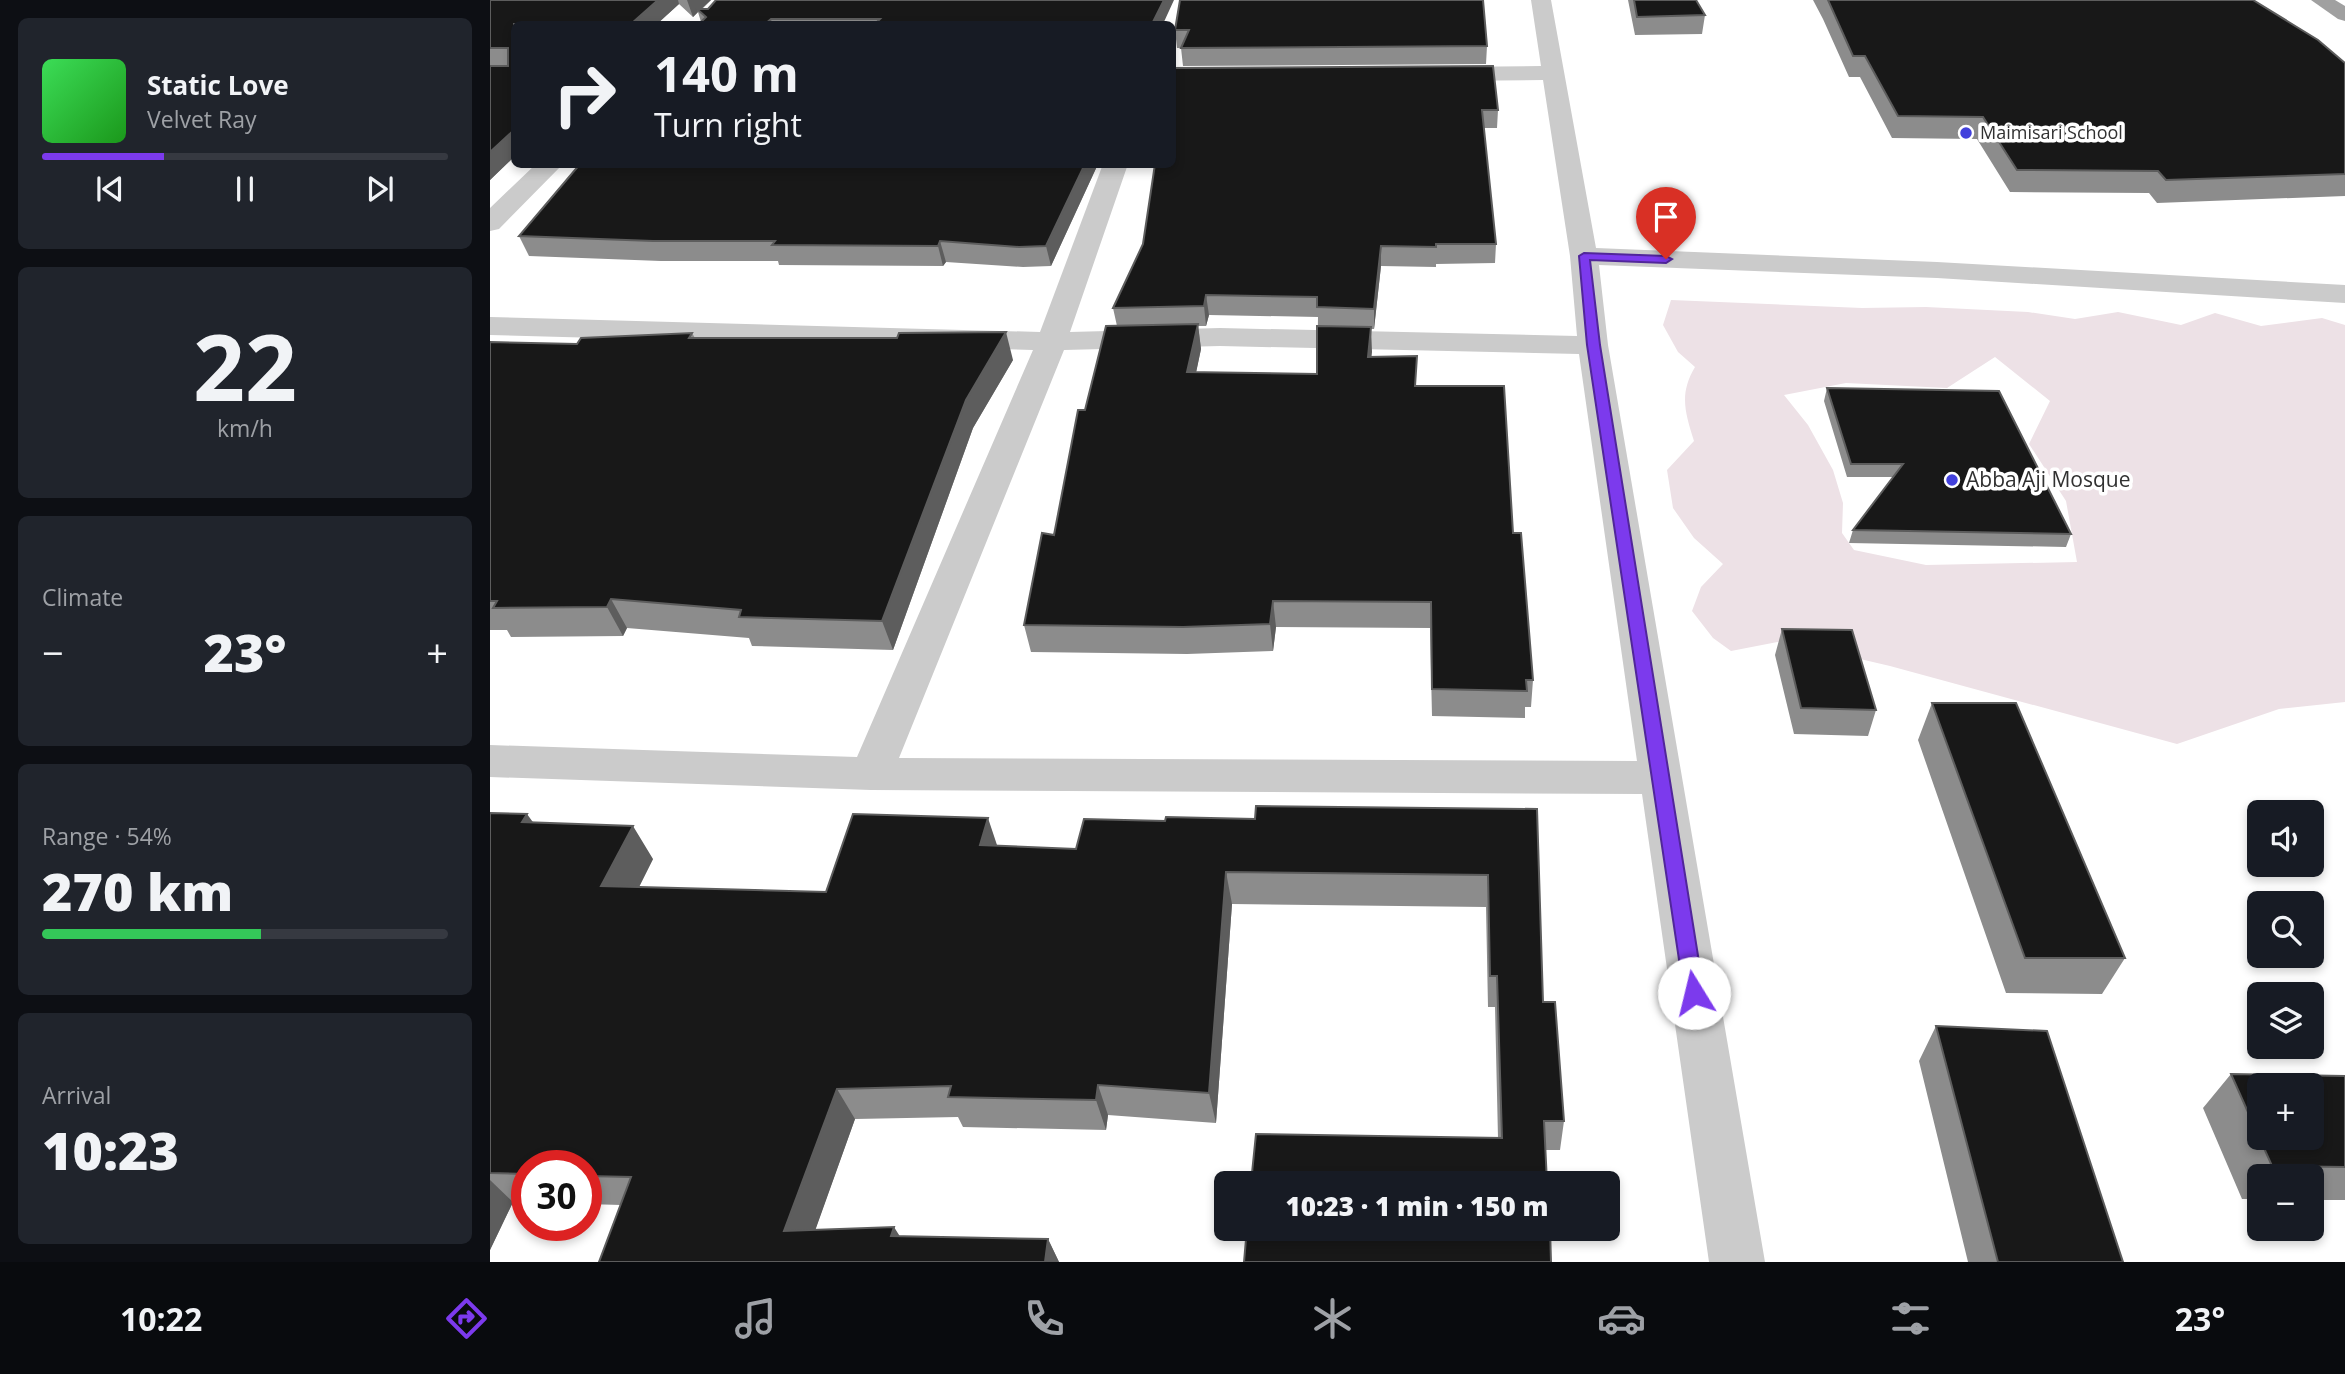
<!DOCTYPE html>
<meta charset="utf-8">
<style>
body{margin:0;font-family:"Open Sans",sans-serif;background:#20242c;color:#f1f3f6;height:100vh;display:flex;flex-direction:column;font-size:26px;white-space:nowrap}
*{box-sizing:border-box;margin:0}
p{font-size:23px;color:#9ea1a6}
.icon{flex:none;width:38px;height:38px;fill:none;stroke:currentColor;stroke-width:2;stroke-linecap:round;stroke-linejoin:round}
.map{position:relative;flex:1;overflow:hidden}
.drawer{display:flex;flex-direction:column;gap:18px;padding:18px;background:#0d0f14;width:490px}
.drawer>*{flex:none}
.top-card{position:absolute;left:21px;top:21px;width:665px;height:147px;border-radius:10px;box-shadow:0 4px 10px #0003;background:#171b24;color:#f1f3f6;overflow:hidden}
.tools{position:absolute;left:1757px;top:800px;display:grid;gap:14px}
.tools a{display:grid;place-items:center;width:77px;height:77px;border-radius:10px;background:#171b24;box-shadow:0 4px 10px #0003;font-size:35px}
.speed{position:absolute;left:21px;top:1150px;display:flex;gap:14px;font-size:35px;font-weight:700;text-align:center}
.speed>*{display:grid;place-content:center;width:91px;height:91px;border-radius:50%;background:#171b24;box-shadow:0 4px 10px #0003;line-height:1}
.speed .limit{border:10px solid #d22;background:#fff;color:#111}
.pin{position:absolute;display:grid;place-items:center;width:60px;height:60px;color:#fff;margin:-72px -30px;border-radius:50% 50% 50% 0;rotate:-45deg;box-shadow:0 0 7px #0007}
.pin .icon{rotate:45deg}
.me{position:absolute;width:77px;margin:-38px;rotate:351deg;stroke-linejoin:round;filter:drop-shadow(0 0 5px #0008)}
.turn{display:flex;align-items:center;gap:24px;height:147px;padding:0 28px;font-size:32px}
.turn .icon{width:91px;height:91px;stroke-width:2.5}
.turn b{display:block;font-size:49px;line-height:60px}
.big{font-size:52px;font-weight:800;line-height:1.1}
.drawer .tile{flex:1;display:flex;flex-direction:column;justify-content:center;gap:10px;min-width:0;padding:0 24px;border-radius:10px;background:#20242c}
.drawer .dial{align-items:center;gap:0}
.dial b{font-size:91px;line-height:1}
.song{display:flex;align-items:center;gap:21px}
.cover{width:84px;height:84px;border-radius:10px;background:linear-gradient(135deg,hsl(130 70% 55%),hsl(120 70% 35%))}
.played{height:7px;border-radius:4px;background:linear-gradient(90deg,#7c3aed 30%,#363941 30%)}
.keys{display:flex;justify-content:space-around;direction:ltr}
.heat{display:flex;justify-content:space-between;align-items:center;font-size:38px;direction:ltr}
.charge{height:10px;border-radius:5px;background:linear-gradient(90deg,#34c759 54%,#363941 0)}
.trip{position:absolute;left:724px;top:1171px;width:406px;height:70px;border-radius:10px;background:#171b24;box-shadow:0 4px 10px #0003;font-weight:800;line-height:70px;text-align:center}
.tab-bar{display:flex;height:112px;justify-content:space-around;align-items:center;background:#090b0e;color:#9ea1a6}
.tab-bar .icon{width:49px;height:49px}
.tab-bar .on{color:#7c3aed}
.tab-bar b{font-size:32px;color:#f1f3f6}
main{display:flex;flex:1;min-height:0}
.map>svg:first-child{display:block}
</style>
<main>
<section class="drawer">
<div class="tile">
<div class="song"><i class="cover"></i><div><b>Static Love</b><p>Velvet Ray</p></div></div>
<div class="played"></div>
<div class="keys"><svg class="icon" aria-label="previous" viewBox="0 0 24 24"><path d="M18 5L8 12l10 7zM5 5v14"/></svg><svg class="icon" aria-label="pause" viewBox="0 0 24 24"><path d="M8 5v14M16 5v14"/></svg><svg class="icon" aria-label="next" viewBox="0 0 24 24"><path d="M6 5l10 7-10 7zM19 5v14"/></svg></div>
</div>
<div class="tile dial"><b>22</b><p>km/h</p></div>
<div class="tile"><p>Climate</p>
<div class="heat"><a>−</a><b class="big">23°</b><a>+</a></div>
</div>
<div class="tile"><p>Range · 54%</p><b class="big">270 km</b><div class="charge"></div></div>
<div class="tile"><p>Arrival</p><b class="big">10:23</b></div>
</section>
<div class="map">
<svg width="1855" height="1262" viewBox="0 0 1855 1262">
<rect width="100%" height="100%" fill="#fff"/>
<path fill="#ede1e6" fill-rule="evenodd" d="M 1181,300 L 1372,308 L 1436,307 L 1538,312 L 1585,319 L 1628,312 L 1691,325 L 1725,313 L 1771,326 L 1832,318 L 1855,325 L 1855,702 L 1789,709 L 1687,744 L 1400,666 L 1293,641 L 1241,651 L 1223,638 L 1202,611 L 1211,587 L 1233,564 L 1204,538 L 1183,508 L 1177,470 L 1204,441 C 1195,412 1189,394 1205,367 L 1188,352 L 1173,325 ZM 1505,357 L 1560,401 L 1539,444 L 1576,501 L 1587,562 L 1436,565 L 1364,550 L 1352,533 L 1353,503 L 1343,470 L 1318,425 L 1294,395 L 1356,383 L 1457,388 Z"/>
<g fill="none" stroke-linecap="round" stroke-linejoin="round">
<path fill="#cbcbcb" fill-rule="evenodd" d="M 1041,0 L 1061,0 L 1106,248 L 1447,262 L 1855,285 L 1855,303 L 1447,278 L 1109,265 L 1118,345 L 1275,1262 L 1219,1262 L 1152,794 L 381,790 L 0,777 L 0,745 L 367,757 L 543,350 L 0,335 L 0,317 L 550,332 L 613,164 L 638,164 L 580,332 L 730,328 L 1087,336 L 1080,256 L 1053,80 L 952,81 L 944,79 L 941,74 L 944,69 L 952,67 L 1051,66 ZM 730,346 L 1089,354 L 1147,761 L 409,758 L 574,350 Z
M 46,164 L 73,164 L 9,229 L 0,231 L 0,208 Z"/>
<path fill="#a0a0a0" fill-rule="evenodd" d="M 1821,0 L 1845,0 L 1855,6 L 1855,21 L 1848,19 Z"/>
</g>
<path fill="#8c8c8c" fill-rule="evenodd" d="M 0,0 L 221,0 L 212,9 L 673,24 L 209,24 L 211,22 L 208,12 L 203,17 L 189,4 L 167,24 L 24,24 L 24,157 L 0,180 Z
M 690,0 L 997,46 L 996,64 L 693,66 L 691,48 L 687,48 L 685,30 Z
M 1138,0 L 1206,0 L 1215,15 L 1212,34 L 1145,35 Z
M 1323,0 L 1763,0 L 1855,63 L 1855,196 L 1667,203 L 1659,193 L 1520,192 L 1487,139 L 1402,138 L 1370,77 L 1359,77 L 1333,19 Z
M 683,68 L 1008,110 L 1007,128 L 994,128 L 1006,244 L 1005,263 L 946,264 L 946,267 L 891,266 L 884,329 L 881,329 L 881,357 L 927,386 L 1023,533 L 1043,680 L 1041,707 L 1035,707 L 1035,718 L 942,716 L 940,628 L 786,627 L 783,651 L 697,654 L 541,652 L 534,625 L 564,535 L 595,410 L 627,326 L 623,308 L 653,244 ZM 719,315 L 828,317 L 827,374 L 706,372 L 711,349 L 708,326 L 716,326 Z
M 608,164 L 561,266 L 533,267 L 456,262 L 453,266 L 289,265 L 288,261 L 171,261 L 39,256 L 29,236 Z
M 202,333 L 205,338 L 523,360 L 483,428 L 403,650 L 262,646 L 259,638 L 137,628 L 133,636 L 21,637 L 17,630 L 0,630 L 0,342 L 87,344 Z
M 1337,388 L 1581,534 L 1576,547 L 1359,543 L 1363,530 L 1403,477 L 1357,477 L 1334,401 Z
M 1292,629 L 1386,710 L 1378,736 L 1304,734 L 1285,655 Z
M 1442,703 L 1635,958 L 1612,994 L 1516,993 L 1428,740 Z
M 1047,809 L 1053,1002 L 1074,1121 L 1070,1150 L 1056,1150 L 1008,1138 L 1005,1007 L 998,1007 L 996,907 L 742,904 L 726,1123 L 618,1115 L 616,1130 L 473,1127 L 468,1117 L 365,1119 L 325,1230 L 410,1236 L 558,1239 L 569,1262 L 109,1262 L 131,1205 L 96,1204 L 96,1166 L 37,1166 L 37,1202 L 23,1202 L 0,1250 L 0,813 L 43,822 L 163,859 L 149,887 L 336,892 L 507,846 L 586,849 L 675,821 Z
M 1446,1026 L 1633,1262 L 1478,1262 L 1429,1061 Z
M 1741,1074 L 1855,1076 L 1855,1200 L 1822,1200 L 1822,1176 L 1769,1176 L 1769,1199 L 1752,1199 L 1713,1108 Z"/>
<path fill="#5d5d5d" d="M 168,0 L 188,0 L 189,4 L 167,24 L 141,24 Z
M 197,0 L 221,0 L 209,11 L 207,9 L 208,12 L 203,17 Z
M 674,0 L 684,0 L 673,24 L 662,24 Z
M 281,19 L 282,24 L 275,24 Z
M 24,130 L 24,157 L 0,180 L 0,152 Z
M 595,164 L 608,164 L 561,266 L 556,246 Z
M 450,241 L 456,262 L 453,266 L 448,246 Z
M 891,246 L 891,266 L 884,329 L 884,309 Z
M 716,295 L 719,315 L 716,326 L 714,306 Z
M 708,324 L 711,349 L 701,397 L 697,372 Z
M 881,327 L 882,352 L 879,382 L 878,357 Z
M 516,332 L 523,360 L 483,428 L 403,650 L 392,621 L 476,400 Z
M 121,599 L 137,628 L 133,636 L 117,607 Z
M 783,601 L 786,627 L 783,651 L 780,624 Z
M 37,814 L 61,847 L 32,822 Z
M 498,818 L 509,851 L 490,845 Z
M 143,826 L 163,859 L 133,919 L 111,886 Z
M 736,872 L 742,904 L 726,1123 L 719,1093 Z
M 608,1085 L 618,1115 L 616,1130 L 606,1100 Z
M 347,1089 L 365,1119 L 315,1259 L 294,1231 Z
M 0,1180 L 23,1202 L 0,1250 Z
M 404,1227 L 421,1254 L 401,1236 Z
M 558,1239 L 569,1262 L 555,1262 Z"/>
<path fill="#181818" stroke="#5d5d5d" stroke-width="2" fill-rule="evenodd" d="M 0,0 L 168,0 L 141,24 L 24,24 L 24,130 L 0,152 L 0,66 L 18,66 L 18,48 L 0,48 Z
M 226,0 L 674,0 L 662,24 L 385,24 L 390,19 L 281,19 L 275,24 L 209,24 L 216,17 L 207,9 L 218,9 Z
M 690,0 L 993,0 L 997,46 L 691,48 L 699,30 L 685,30 Z
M 1144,0 L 1206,0 L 1215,15 L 1147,17 Z
M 1338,0 L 1763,0 L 1828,40 L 1855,63 L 1855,174 L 1676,180 L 1668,171 L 1527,170 L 1493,117 L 1408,116 L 1375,56 L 1363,56 Z
M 1003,66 L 1008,110 L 992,110 L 1006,244 L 946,244 L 946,247 L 891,246 L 884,309 L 827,307 L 827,297 L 716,295 L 714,306 L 623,308 L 653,244 L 665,164 L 682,164 L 683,68 Z
M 90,164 L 595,164 L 556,246 L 529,247 L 450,241 L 448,246 L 282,245 L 285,241 L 163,241 L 29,236 Z
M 708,324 L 697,372 L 827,374 L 827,326 L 881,327 L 878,357 L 927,356 L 925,386 L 1014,386 L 1023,533 L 1031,533 L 1043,680 L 1036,680 L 1037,691 L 942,689 L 941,602 L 783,601 L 780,624 L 693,627 L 534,625 L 552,533 L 564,535 L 588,410 L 595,410 L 616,326 Z
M 516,332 L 476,400 L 392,621 L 249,617 L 251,610 L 121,599 L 117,607 L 3,608 L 7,601 L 0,601 L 0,342 L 87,344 L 91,338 L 202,333 L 199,338 L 407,338 L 409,333 Z
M 1337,388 L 1509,391 L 1581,534 L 1363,530 L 1413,464 L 1361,464 Z
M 1292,629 L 1362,630 L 1386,710 L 1311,708 Z
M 1442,703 L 1526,703 L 1635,958 L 1535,958 Z
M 766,806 L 1047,809 L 1053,1002 L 1065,1002 L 1074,1121 L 1054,1121 L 1057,1183 L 761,1183 L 766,1134 L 1012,1138 L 1007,976 L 1000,976 L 998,875 L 736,872 L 719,1093 L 608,1085 L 606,1100 L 458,1097 L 461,1086 L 347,1089 L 294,1231 L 404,1227 L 401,1236 L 558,1239 L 555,1262 L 109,1262 L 141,1177 L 96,1176 L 96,1166 L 37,1166 L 37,1174 L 0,1173 L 0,813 L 37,814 L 32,822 L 143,826 L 111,886 L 336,892 L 363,814 L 498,818 L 490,845 L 586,849 L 594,819 L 675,821 L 676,817 L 765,819 Z
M 1446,1026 L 1557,1031 L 1633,1262 L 1508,1262 Z
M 1741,1074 L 1855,1076 L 1855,1167 L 1782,1166 ZM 1769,1085 L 1822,1085 L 1822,1138 L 1769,1138 Z
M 757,1228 L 1060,1228 L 1061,1262 L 754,1262 Z"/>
<path fill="#7c3aed" stroke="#51269a" stroke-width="2" d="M 1094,253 L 1176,256 L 1182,259 L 1176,263 L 1100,260 L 1110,345 L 1214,993 L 1212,999 L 1204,1002 L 1197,999 L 1194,993 L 1097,345 L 1089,256 Z"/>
<g fill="#4240dc" stroke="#fff" stroke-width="2.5">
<circle cx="1476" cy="133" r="7"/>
<circle cx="1462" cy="480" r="7"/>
</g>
<g text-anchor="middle" stroke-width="7" stroke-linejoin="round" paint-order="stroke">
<g font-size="18" fill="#313131" stroke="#fff" text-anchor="start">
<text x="1490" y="139">Maimisari School</text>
</g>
<g font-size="21" fill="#313131" stroke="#fff" text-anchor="start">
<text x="1476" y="487">Abba Aji Mosque</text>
</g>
</g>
</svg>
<div class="tools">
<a><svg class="icon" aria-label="sound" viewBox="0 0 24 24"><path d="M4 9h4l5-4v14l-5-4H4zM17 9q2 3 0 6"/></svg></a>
<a><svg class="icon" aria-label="search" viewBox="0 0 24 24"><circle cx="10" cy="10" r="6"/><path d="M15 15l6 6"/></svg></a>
<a><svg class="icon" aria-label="layers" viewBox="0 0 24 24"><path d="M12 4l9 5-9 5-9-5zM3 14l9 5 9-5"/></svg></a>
<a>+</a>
<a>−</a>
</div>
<div class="speed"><div class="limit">30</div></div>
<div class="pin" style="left:1176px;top:259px;background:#d93025"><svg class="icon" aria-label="arrive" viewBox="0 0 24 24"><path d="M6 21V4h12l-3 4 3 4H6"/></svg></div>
<svg class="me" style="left:1204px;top:993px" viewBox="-20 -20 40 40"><circle r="19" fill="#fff"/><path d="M0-13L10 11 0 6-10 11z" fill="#7c3aed"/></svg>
<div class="trip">10:23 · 1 min · 150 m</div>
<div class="top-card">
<div class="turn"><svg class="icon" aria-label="right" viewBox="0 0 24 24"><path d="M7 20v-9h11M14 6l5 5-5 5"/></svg><div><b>140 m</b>Turn right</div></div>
</div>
</div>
</main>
<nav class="tab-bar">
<b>10:22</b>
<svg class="icon on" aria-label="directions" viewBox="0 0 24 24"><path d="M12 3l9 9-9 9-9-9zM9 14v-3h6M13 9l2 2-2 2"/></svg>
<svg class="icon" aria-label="music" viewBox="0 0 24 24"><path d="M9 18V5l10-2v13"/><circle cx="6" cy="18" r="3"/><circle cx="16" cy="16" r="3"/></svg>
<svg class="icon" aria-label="phone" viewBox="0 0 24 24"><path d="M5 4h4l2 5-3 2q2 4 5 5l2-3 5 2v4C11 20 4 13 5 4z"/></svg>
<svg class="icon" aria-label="climate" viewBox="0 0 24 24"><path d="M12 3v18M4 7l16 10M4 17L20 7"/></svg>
<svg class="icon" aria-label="car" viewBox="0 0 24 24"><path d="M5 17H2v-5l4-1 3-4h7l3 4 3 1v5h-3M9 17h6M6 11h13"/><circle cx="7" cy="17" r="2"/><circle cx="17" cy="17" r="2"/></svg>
<svg class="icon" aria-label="filters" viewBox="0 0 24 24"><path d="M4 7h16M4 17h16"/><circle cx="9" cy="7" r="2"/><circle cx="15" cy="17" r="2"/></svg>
<b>23°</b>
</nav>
